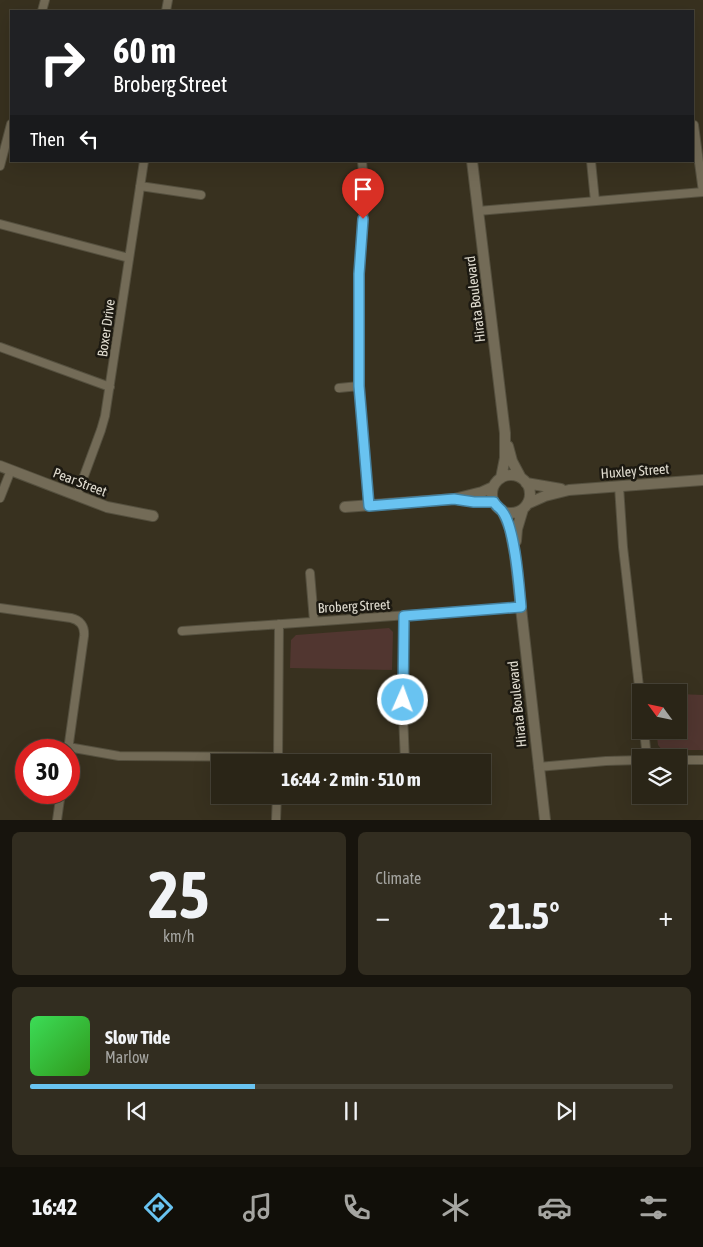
<!DOCTYPE html>
<meta charset="utf-8">
<style>
body{margin:0;font-family:"Asap Condensed",sans-serif;background:#322d20;color:#f1f3f6;height:100vh;display:flex;flex-direction:column;font-size:19px;white-space:nowrap}
*{box-sizing:border-box;margin:0}
p{font-size:16px;color:#a5a5a1}
.icon{flex:none;width:28px;height:28px;fill:none;stroke:currentColor;stroke-width:2;stroke-linecap:round;stroke-linejoin:round}
.map{position:relative;height:820px;overflow:hidden}
.drawer{display:flex;flex-direction:column;gap:12px;padding:12px;background:#17140d;flex:1}
.drawer>*{flex:none}
.hud{position:absolute;left:10px;top:10px;width:684px;height:152px;border-radius:0px;box-shadow:0 5px 20px #0002,0 0 0 1px #464236;background:#202124;color:#fff;overflow:hidden}
.needle{width:32px;rotate:303deg}
.controls{position:absolute;left:632px;top:684px;display:grid;gap:10px}
.controls a{display:grid;place-items:center;width:55px;height:55px;border-radius:0px;background:#2a2517;box-shadow:0 5px 20px #0002,0 0 0 1px #464236;font-size:25px}
.speed{position:absolute;left:15px;top:739px;display:flex;gap:10px;font-size:25px;font-weight:700;text-align:center}
.speed>*{display:grid;place-content:center;width:65px;height:65px;border-radius:50%;background:#2a2517;box-shadow:0 5px 20px #0002,0 0 0 1px #464236;line-height:1}
.speed .limit{border:8px solid #d22;background:#fff;color:#111}
.pin{position:absolute;display:grid;place-items:center;width:42px;height:42px;color:#fff;margin:-51px -21px;border-radius:50% 50% 50% 0;rotate:-45deg;box-shadow:0 0 5px #0007}
.pin .icon{rotate:45deg}
.me{position:absolute;width:55px;margin:-28px;rotate:2deg;stroke-linejoin:round;filter:drop-shadow(0 0 4px #0008)}
.turn{display:flex;align-items:center;gap:18px;height:105px;padding:0 20px;font-size:22px}
.turn .icon{width:65px;height:65px;stroke-width:2.5}
.turn b{display:block;font-size:35px;line-height:42px}
.then{display:flex;align-items:center;height:48px;padding:0 20px;background:#0003;gap:10px;font-size:19px}
.big{font-size:38px;font-weight:700;line-height:1.1}
.drawer .tile{flex:1;display:flex;flex-direction:column;justify-content:center;gap:8px;min-width:0;padding:0 18px;border-radius:8px;background:#322d20}
.drawer .dial{align-items:center;gap:0}
.dial b{font-size:65px;line-height:1}
.song{display:flex;align-items:center;gap:15px}
.cover{width:60px;height:60px;border-radius:8px;background:linear-gradient(135deg,hsl(130 70% 55%),hsl(110 70% 35%))}
.played{height:5px;border-radius:2px;background:linear-gradient(90deg,#69c3f1 35%,#464236 35%)}
.keys{display:flex;justify-content:space-around;direction:ltr}
.heat{display:flex;justify-content:space-between;align-items:center;font-size:28px;direction:ltr}
.drawer .tiles{flex:1;display:grid;gap:12px;grid-template-columns:1fr 1fr}
.tile:last-child{grid-column:span 2}
.trip{position:absolute;left:211px;top:754px;width:280px;height:50px;border-radius:0px;background:#2a2517;box-shadow:0 5px 20px #0002,0 0 0 1px #464236;font-weight:700;line-height:50px;text-align:center}
.menu{display:flex;height:80px;justify-content:space-around;align-items:center;background:#110f09;color:#a5a5a1}
.menu .icon{width:35px;height:35px}
.menu .on{color:#69c3f1}
.menu b{font-size:22px;color:#f1f3f6}
.map>svg:first-child{display:block}
</style>
<div class="map">
<svg width="703" height="820" viewBox="0 0 703 820">
<rect width="100%" height="100%" fill="#38311f"/>
<path fill="#513630" d="M 389,628 L 393,632 L 392,670 L 290,668 L 291,640 L 296,635 Z
M 679,694 L 703,695 L 703,750 L 662,750 L 658,745 L 656,730 L 679,730 Z"/>
<g fill="none" stroke-linecap="round" stroke-linejoin="round">
<g stroke="#55503f" stroke-width="10">
<path id="minor" d="M 42,11 L 45,0
M 166,11 L 168,0
M 694,125 L 703,192
M 362,161 L 365,196 L 359,274 L 359,386 L 369,506
M 591,161 L 595,201
M 0,166 L 11,124
M 140,186 L 201,195
M 478,211 L 703,192
M 0,224 L 129,258
M 0,347 L 110,387
M 339,388 L 359,386
M 619,486 L 623,547 L 641,704
M 77,495 L 101,430 L 105,416 L 144,161
M 0,498 L 11,470
M 310,573 L 314,621
M 0,608 L 71,618 C 80,620 85,626 84,636 L 68,750
M 404,616 L 403,714 L 405,762
M 182,631 L 521,607
M 644,730 L 647,758
M 68,747 L 119,756 L 278,757
M 679,760 L 703,760
M 278,762 L 279,624
M 538,767 L 606,761 L 641,760
M 57,820 L 61,792
M 276,820 L 277,795"/>
</g>
<g stroke="#55503f" stroke-width="12">
<path id="tertiary" d="M 472,161 L 505,433 L 505,458 L 501,478
M 508,446 L 512,461 L 521,478
M 0,466 L 107,507 L 153,516
M492 494a19 19 0 1 1 38 0a19 19 0 1 1-38 0Z
M 526,483 L 561,489
M 460,500 L 494,502
M 527,504 L 545,496 L 569,490 L 703,480
M 345,507 L 454,499 L 482,492 L 493,487
M 502,510 L 510,529 L 515,555 L 545,820
M 516,541 L 517,529 L 523,509"/>
</g>
<use href="#minor" stroke="#736b57" stroke-width="8"/>
<use href="#tertiary" stroke="#736b57" stroke-width="10"/>
</g>
<g fill="none" stroke-linecap="round" stroke-linejoin="round">
<g stroke="#447f9d" stroke-width="12">
<path id="route" d="M 363,219 L 359,274 L 359,386 L 369,506 L 454,499 L 474,502 L 494,502 C 496,506 500,508 502,511 C 515,527 519,585 521,607 L 404,616 L 403,700"/>
</g>
<use href="#route" stroke="#69c3f1" stroke-width="9"/>
</g>
<g text-anchor="middle" stroke-width="5" stroke-linejoin="round" paint-order="stroke">
<g font-size="14" fill="#e0dcd0" stroke="#1c1911">
<text transform="translate(475 299) rotate(-97)" y="5">Hirata Boulevard</text>
<text transform="translate(106 328) rotate(-82)" y="5">Boxer Drive</text>
<text transform="translate(635 471) rotate(-4)" y="5">Huxley Street</text>
<text transform="translate(80 482) rotate(21)" y="5">Pear Street</text>
<text transform="translate(354 606) rotate(-3)" y="5">Broberg Street</text>
<text transform="translate(517 704) rotate(-96)" y="5">Hirata Boulevard</text>
</g>
</g>
</svg>
<div class="controls">
<a><svg class="needle" viewBox="-14 -14 28 28"><path d="M0-13l5 13h-10z" fill="#e53935"/><path d="M0 13l5-13h-10z" fill="#a5a5a1"/></svg></a>
<a><svg class="icon" aria-label="layers" viewBox="0 0 24 24"><path d="M12 4l9 5-9 5-9-5zM3 14l9 5 9-5"/></svg></a>
</div>
<div class="speed"><div class="limit">30</div></div>
<div class="pin" style="left:363px;top:219px;background:#d93025"><svg class="icon" aria-label="arrive" viewBox="0 0 24 24"><path d="M6 21V4h12l-3 4 3 4H6"/></svg></div>
<svg class="me" style="left:403px;top:700px" viewBox="-20 -20 40 40"><circle r="17" fill="#69c3f1" stroke="#fff" stroke-width="3"/><path d="M0-11L8 9 0 5-8 9z" fill="#fff"/></svg>
<div class="trip">16:44 · 2 min · 510 m</div>
<div class="hud">
<div class="turn"><svg class="icon" aria-label="right" viewBox="0 0 24 24"><path d="M7 20v-9h11M14 6l5 5-5 5"/></svg><div><b>60 m</b>Broberg Street</div></div>
<div class="then">Then<svg class="icon" aria-label="left" viewBox="0 0 24 24"><path d="M17 20v-9H6M10 6l-5 5 5 5"/></svg></div>
</div>
</div>
<section class="drawer">
<div class="tiles">
<div class="tile dial"><b>25</b><p>km/h</p></div>
<div class="tile"><p>Climate</p>
<div class="heat"><a>−</a><b class="big">21.5°</b><a>+</a></div>
</div>
<div class="tile">
<div class="song"><i class="cover"></i><div><b>Slow Tide</b><p>Marlow</p></div></div>
<div class="played"></div>
<div class="keys"><svg class="icon" aria-label="previous" viewBox="0 0 24 24"><path d="M18 5L8 12l10 7zM5 5v14"/></svg><svg class="icon" aria-label="pause" viewBox="0 0 24 24"><path d="M8 5v14M16 5v14"/></svg><svg class="icon" aria-label="next" viewBox="0 0 24 24"><path d="M6 5l10 7-10 7zM19 5v14"/></svg></div>
</div>
</div>
</section>
<nav class="menu">
<b>16:42</b>
<svg class="icon on" aria-label="directions" viewBox="0 0 24 24"><path d="M12 3l9 9-9 9-9-9zM9 14v-3h6M13 9l2 2-2 2"/></svg>
<svg class="icon" aria-label="music" viewBox="0 0 24 24"><path d="M9 18V5l10-2v13"/><circle cx="6" cy="18" r="3"/><circle cx="16" cy="16" r="3"/></svg>
<svg class="icon" aria-label="phone" viewBox="0 0 24 24"><path d="M5 4h4l2 5-3 2q2 4 5 5l2-3 5 2v4C11 20 4 13 5 4z"/></svg>
<svg class="icon" aria-label="climate" viewBox="0 0 24 24"><path d="M12 3v18M4 7l16 10M4 17L20 7"/></svg>
<svg class="icon" aria-label="car" viewBox="0 0 24 24"><path d="M5 17H2v-5l4-1 3-4h7l3 4 3 1v5h-3M9 17h6M6 11h13"/><circle cx="7" cy="17" r="2"/><circle cx="17" cy="17" r="2"/></svg>
<svg class="icon" aria-label="filters" viewBox="0 0 24 24"><path d="M4 7h16M4 17h16"/><circle cx="9" cy="7" r="2"/><circle cx="15" cy="17" r="2"/></svg>
</nav>
